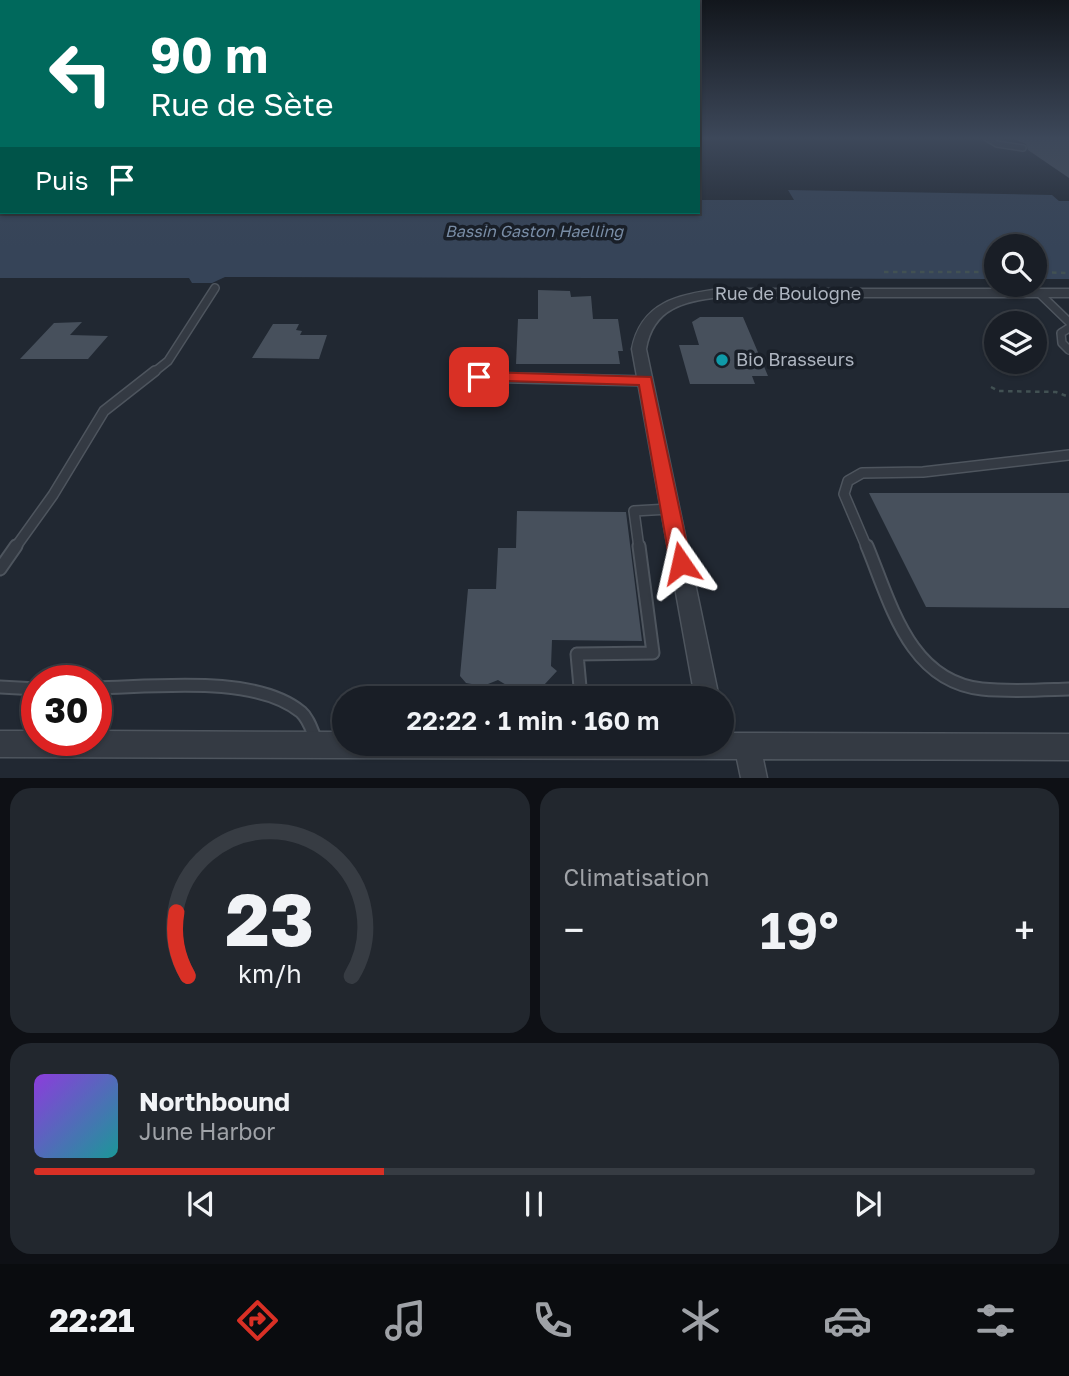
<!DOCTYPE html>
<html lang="fr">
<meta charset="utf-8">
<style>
body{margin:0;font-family:"Golos Text",sans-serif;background:#22272e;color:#f1f3f6;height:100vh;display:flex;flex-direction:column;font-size:26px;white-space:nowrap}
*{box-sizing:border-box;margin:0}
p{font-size:23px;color:#9fa2a7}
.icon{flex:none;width:38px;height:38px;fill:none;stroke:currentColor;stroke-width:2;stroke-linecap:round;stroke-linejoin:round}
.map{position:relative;height:778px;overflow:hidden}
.side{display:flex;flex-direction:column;gap:10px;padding:10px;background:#0e1015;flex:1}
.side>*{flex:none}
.guide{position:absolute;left:0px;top:0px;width:700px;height:214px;box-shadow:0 2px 5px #0004,0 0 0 2px #373c43;background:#00695c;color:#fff;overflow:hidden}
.fabs{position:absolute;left:984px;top:234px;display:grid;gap:14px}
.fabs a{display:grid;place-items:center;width:63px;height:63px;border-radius:50%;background:#191e26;box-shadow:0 2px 5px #0004,0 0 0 2px #373c43;font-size:35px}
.speed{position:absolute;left:21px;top:665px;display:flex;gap:14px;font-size:35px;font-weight:700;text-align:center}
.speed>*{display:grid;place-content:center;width:91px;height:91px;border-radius:50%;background:#191e26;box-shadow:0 2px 5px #0004,0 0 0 2px #373c43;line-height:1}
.speed .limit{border:10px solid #d22;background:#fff;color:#111}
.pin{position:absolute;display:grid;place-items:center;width:60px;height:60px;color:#fff;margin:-30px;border-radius:14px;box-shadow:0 4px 10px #0006}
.me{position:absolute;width:77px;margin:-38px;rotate:349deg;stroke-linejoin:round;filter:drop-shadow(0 0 5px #0008)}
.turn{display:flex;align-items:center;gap:24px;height:147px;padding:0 35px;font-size:32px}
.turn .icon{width:91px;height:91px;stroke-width:2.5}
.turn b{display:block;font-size:49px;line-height:60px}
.then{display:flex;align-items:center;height:66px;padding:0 35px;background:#0003;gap:14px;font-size:26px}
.big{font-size:52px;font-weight:600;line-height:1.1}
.side .widget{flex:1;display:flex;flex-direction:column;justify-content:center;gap:10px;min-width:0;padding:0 24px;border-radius:21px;background:#22272e}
.side .dial{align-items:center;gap:0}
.dial svg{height:182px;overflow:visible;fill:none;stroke:#373c43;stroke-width:7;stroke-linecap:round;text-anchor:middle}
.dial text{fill:#f1f3f6;stroke:none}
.song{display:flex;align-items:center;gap:21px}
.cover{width:84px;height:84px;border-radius:10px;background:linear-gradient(135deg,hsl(270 70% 55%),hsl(180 70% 35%))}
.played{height:7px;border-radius:4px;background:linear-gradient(90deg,#d93025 35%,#373c43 35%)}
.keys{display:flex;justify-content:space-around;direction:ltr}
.heat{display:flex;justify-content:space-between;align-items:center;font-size:38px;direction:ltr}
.side .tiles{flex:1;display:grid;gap:10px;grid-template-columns:1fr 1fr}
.widget:last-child{grid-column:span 2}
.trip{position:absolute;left:332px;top:686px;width:402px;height:70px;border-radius:35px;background:#191e26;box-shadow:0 2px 5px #0004,0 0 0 2px #373c43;font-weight:600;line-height:70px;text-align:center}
.tab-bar{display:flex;height:112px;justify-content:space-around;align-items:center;background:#0a0c0f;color:#9fa2a7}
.tab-bar .icon{width:49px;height:49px}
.tab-bar .current{color:#d93025}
.tab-bar b{font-size:32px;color:#f1f3f6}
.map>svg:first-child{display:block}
</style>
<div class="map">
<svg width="1069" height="778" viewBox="0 0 1069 778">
<rect width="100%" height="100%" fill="#212832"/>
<path fill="#364458" d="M 0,138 L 2,212 L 698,212 L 698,200 L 794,200 L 788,190 L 1052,195 L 1059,201 L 1069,201 L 1069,279 L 1034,279 L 1034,247 L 996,247 L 996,279 L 225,277 L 212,283 L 192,283 L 189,278 L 0,278 Z"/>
<path fill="#47505c" d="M 1011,138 L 1069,138 L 1069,178 L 1028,150 L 1026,144 Z
M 538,290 L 570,291 L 571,297 L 591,296 L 593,319 L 618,319 L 623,351 L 618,351 L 620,364 L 516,364 L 518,319 L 538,319 Z
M 700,317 L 743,317 L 768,376 L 752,376 L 755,384 L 690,384 L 679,345 L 699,345 L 692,322 Z
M 82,322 L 70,335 L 108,336 L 88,359 L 20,359 L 54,323 Z
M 273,324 L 299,324 L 296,330 L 302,331 L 300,335 L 327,335 L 319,359 L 252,358 Z
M 869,493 L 1069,493 L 1069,608 L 926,607 Z
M 517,511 L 626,512 L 642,641 L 552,640 L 551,666 L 557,671 L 544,685 L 508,686 L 498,680 L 483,686 L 466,683 L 460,676 L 468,589 L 496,589 L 498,548 L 516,548 Z"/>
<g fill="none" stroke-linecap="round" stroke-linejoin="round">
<g stroke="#4e555e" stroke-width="8">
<path id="lane-far3" d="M 987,138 L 997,144 L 1023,148"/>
</g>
<g stroke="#4e555e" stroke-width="10">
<path id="lane-far2" d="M 1039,293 L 1069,322
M 1069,328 L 1061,333 L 1062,343 L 1069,350
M 153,373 L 168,361 L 215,288"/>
</g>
<g stroke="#4e555e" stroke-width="12">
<path id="lane-far1" d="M 479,377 L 646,381
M 15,548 L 53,495 L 104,411 L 155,371
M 639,548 L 634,511 L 669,509
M 867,548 L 844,494 L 848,481 L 862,473 L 923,472 L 1069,455"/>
</g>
<g stroke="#4e555e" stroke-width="15">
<path id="lane" d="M 867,546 C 891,604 909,681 982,689 C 1011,692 1040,690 1069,689
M 0,569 L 16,546
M 0,687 L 37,689
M 96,688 C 153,687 255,674 301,712 C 309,719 312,731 316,740
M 581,698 L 577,654 L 653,653 L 639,546"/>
</g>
<g stroke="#4e555e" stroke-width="3">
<path id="street" d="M 721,289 L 1069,289 L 1069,297 L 721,297 C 684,301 653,308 646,349 L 719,698 L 695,698 L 632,349 C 641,302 679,294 721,289 Z
M 0,731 L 37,731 L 37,740 L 96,740 L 96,731 L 345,732 L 345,744 L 723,744 L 723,733 L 1069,734 L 1069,760 L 763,759 L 767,778 L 741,778 L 737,759 L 0,757 Z"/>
</g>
<path stroke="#425153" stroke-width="2.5" stroke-dasharray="4.5 4.5" stroke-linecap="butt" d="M 884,272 L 996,272
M 1034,272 L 1069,273
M 991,387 L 999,391 L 1056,392 L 1069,397"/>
<use href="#lane-far3" stroke="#343a43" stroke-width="5"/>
<use href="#lane-far2" stroke="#343a43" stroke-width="7"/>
<use href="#lane-far1" stroke="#343a43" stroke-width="9"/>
<use href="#lane" stroke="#343a43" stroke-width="11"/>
<use href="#street" fill="#343a43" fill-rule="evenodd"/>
</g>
<linearGradient id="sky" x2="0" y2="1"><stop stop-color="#12161c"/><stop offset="0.56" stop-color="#3d485a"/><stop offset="1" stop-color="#3d485a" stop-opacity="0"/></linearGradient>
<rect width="1069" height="247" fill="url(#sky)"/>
<path fill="#d93025" stroke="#8d1f18" stroke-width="2" d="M 479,372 L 651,377 L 691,563 L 688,569 L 681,572 L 673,569 L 670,563 L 639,385 L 473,380 L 473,373 Z"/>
<circle fill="#0f9aa8" stroke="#191f28" stroke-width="2.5" cx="722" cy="360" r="7"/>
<g text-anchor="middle" stroke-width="7" stroke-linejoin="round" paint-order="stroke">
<g font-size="16" font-style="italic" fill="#798da6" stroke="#191f28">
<text x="534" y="237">Bassin Gaston Haelling</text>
</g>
<g font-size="18" fill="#aeb5c0" stroke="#191f28">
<text x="788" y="300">Rue de Boulogne</text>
</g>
<g font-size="18" fill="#aeb5c0" stroke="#191f28" text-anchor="start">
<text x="736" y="366">Bio Brasseurs</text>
</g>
</g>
</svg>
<div class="fabs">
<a><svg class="icon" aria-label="search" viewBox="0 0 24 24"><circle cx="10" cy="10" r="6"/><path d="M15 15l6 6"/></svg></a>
<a><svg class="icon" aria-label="layers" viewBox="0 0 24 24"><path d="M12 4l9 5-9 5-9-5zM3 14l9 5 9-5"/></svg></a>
</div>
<div class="speed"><div class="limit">30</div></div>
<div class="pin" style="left:479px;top:377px;background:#d93025"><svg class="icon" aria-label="arrive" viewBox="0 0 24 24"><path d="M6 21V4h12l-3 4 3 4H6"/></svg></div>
<svg class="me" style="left:681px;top:563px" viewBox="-20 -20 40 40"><path d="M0-17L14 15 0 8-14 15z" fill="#d93025" stroke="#fff" stroke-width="4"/></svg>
<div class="trip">22:22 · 1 min · 160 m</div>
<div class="guide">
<div class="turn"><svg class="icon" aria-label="left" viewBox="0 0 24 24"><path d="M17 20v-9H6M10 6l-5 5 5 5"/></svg><div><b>90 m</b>Rue de Sète</div></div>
<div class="then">Puis<svg class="icon" aria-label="arrive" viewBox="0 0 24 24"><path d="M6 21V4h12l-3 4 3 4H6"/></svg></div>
</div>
</div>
<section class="side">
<div class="tiles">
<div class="widget dial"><svg viewBox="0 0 100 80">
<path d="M14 69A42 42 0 1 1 86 69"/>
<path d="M14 69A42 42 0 0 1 9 41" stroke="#d93025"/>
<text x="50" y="56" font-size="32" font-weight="700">23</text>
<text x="50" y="72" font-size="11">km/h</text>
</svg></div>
<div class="widget"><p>Climatisation</p>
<div class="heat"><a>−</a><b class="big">19°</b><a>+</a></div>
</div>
<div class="widget">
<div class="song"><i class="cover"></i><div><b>Northbound</b><p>June Harbor</p></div></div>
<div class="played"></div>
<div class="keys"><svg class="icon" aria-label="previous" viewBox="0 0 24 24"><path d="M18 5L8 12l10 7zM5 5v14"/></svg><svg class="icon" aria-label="pause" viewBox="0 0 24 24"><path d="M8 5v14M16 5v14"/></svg><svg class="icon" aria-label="next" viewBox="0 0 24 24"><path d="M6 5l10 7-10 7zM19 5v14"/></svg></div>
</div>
</div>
</section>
<nav class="tab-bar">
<b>22:21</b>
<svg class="icon current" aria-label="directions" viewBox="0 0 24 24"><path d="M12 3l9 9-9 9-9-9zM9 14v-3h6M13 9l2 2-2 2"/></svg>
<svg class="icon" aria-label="music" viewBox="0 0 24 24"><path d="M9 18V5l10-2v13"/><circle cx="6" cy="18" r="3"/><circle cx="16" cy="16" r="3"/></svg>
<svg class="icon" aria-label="phone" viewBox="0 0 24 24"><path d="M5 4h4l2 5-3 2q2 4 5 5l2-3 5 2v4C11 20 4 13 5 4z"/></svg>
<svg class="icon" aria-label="climate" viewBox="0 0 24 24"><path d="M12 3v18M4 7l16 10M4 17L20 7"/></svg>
<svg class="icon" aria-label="car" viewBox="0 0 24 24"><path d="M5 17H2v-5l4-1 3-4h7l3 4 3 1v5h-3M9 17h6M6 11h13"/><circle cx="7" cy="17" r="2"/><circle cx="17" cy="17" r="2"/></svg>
<svg class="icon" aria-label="filters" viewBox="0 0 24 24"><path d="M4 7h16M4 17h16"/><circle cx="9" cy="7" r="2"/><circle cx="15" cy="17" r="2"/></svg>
</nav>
